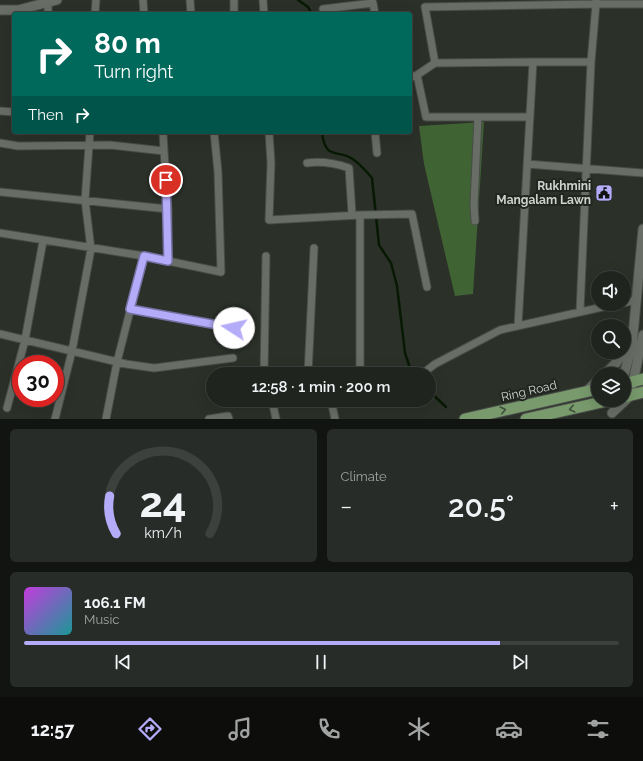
<!DOCTYPE html>
<meta charset="utf-8">
<style>
body{margin:0;font-family:Raleway,sans-serif;background:#282c28;color:#f1f3f6;height:100vh;display:flex;flex-direction:column;font-size:15px;white-space:nowrap}
*{box-sizing:border-box;margin:0}
p{font-size:13px;color:#a2a4a4}
.icon{flex:none;width:22px;height:22px;fill:none;stroke:currentColor;stroke-width:2;stroke-linecap:round;stroke-linejoin:round}
.map{position:relative;height:419px;overflow:hidden}
.drawer{display:flex;flex-direction:column;gap:10px;padding:10px;background:#121411;flex:1}
.drawer>*{flex:none}
.hud{position:absolute;left:12px;top:12px;width:400px;height:122px;border-radius:4px;box-shadow:0 4px 16px #0002,0 0 0 1px #3d413d;background:#00695c;color:#fff;overflow:hidden}
.buttons{position:absolute;left:591px;top:271px;display:grid;gap:8px}
.buttons a{display:grid;place-items:center;width:40px;height:40px;border-radius:50%;background:#20241f;box-shadow:0 4px 16px #0002,0 0 0 1px #3d413d;font-size:20px}
.speed{position:absolute;left:12px;top:355px;display:flex;gap:8px;font-size:20px;font-weight:700;text-align:center}
.speed>*{display:grid;place-content:center;width:52px;height:52px;border-radius:50%;background:#20241f;box-shadow:0 4px 16px #0002,0 0 0 1px #3d413d;line-height:1}
.speed .limit{border:6px solid #d22;background:#fff;color:#111}
.pin{position:absolute;display:grid;place-items:center;width:34px;height:34px;color:#fff;margin:-17px;border:2px solid #fff;border-radius:50%;box-shadow:0 1px 4px #0007}
.me{position:absolute;width:44px;margin:-22px;rotate:280deg;stroke-linejoin:round;filter:drop-shadow(0 0 3px #0008)}
.turn{display:flex;align-items:center;gap:14px;height:84px;padding:0 16px;font-size:18px}
.turn .icon{width:52px;height:52px;stroke-width:2.5}
.turn b{display:block;font-size:28px;line-height:34px}
.then{display:flex;align-items:center;height:38px;padding:0 16px;background:#0003;gap:8px;font-size:15px}
.big{font-size:30px;font-weight:600;line-height:1.1}
.drawer .widget{flex:1;display:flex;flex-direction:column;justify-content:center;gap:6px;min-width:0;padding:0 14px;border-radius:6px;background:#282c28}
.drawer .dial{align-items:center;gap:0}
.dial svg{height:104px;overflow:visible;fill:none;stroke:#3d413d;stroke-width:7;stroke-linecap:round;text-anchor:middle}
.dial text{fill:#f1f3f6;stroke:none}
.song{display:flex;align-items:center;gap:12px}
.cover{width:48px;height:48px;border-radius:6px;background:linear-gradient(135deg,hsl(290 70% 55%),hsl(180 70% 35%))}
.played{height:4px;border-radius:2px;background:linear-gradient(90deg,#b4acf9 80%,#3d413d 80%)}
.keys{display:flex;justify-content:space-around;direction:ltr}
.heat{display:flex;justify-content:space-between;align-items:center;font-size:22px;direction:ltr}
.drawer .tiles{flex:1;display:grid;gap:10px;grid-template-columns:1fr 1fr}
.widget:last-child{grid-column:span 2}
.trip{position:absolute;left:206px;top:367px;width:230px;height:40px;border-radius:20px;background:#20241f;box-shadow:0 4px 16px #0002,0 0 0 1px #3d413d;font-weight:600;line-height:40px;text-align:center}
.dock{display:flex;height:64px;justify-content:space-around;align-items:center;background:#0d0e0c;color:#a2a4a4}
.dock .icon{width:28px;height:28px}
.dock .selected{color:#b4acf9}
.dock b{font-size:18px;color:#f1f3f6}
.map>svg:first-child{display:block}
</style>
<div class="map">
<svg width="643" height="419" viewBox="0 0 643 419">
<rect width="100%" height="100%" fill="#2b3029"/>
<path fill="#406334" d="M 484,122 L 473,294 L 455,296 L 424,164 L 419,126 Z"/>
<g fill="none" stroke-linecap="round" stroke-linejoin="round">
<path stroke="#081903" stroke-width="2.5" d="M 298,0 L 308,7 L 312,14
M 322,132 C 325,162 339,148 354,160 C 361,165 367,172 372,178 L 379,245 L 391,263 L 397,286 L 405,353 L 412,374
M 429,391 L 446,407"/>
<g stroke="#484c47" stroke-width="9">
<path id="minor" d="M 48,0 L 48,14
M 143,0 L 144,14
M 190,0 L 191,14
M 234,0 L 234,14
M 263,0 L 264,14
M 373,3 L 375,14
M 323,9 L 373,3 L 372,0
M 95,14 L 96,0
M 533,62 L 435,63 L 425,7 L 596,4 L 596,0
M 591,62 L 596,4 L 643,4
M 417,75 L 426,117 L 530,117
M 410,77 L 417,75 L 435,63
M 0,111 L 14,112
M 269,132 L 271,163 L 269,220 L 360,215 L 360,374
M 375,132 L 377,153
M 0,143 L 18,146 L 110,145 L 164,151 L 163,132
M 307,163 C 322,161 334,163 349,168 L 352,214
M 527,164 L 643,173
M 0,192 L 168,209 L 164,151
M 168,209 L 168,261
M 360,215 L 412,214 L 427,287
M 475,221 L 474,204 L 478,117
M 0,233 L 144,256 L 117,362 L 106,419
M 144,256 L 221,272 L 218,172 L 214,132
M 624,303 L 636,300
M 130,309 L 233,328
M 518,326 L 533,62 L 591,62 L 580,311
M 0,334 L 126,364 L 154,368 L 233,358
M 264,374 L 266,256
M 308,374 L 314,248
M 422,374 L 435,364 L 500,330 L 616,304
M 272,400 L 276,419
M 331,400 L 335,419
M 7,408 L 25,340 L 43,241
M 55,419 L 72,351 L 91,249 L 85,200 L 90,132
M 209,419 L 228,416 L 229,419"/>
</g>
<g stroke="#484c47" stroke-width="11">
<path id="tertiary" d="M 0,10 L 18,10 L 57,0
M 605,374 L 616,363 L 624,352
M 624,375 L 632,345 L 643,229
M 586,392 L 598,380
M 612,413 L 630,396 L 643,335"/>
</g>
<g stroke="#484c47" stroke-width="13">
<path id="trunk" d="M 624,384 L 643,379
M 624,397 L 643,392
M 465,419 L 598,389
M 526,419 L 611,400"/>
</g>
<use href="#minor" stroke="#686e66" stroke-width="7"/>
<use href="#tertiary" stroke="#686e66" stroke-width="9"/>
<use href="#trunk" stroke="#789a6c" stroke-width="11"/>
</g>
<defs><path id="oneway-chevron" d="M-2-3.5L2.5 0L-2 3.5" fill="none" stroke-width="1.6" stroke-linecap="round" stroke-linejoin="round"/></defs>
<g stroke="#3f4f3b">
<use href="#oneway-chevron" transform="translate(572 409) rotate(167)"/>
<use href="#oneway-chevron" transform="translate(503 410) rotate(-13)"/>
</g>
<g fill="none" stroke-linecap="round" stroke-linejoin="round">
<g stroke="#7570a2" stroke-width="10">
<path id="route" d="M 166,180 L 168,261 L 144,256 L 130,309 L 234,328"/>
</g>
<use href="#route" stroke="#b4acf9" stroke-width="7"/>
</g>
<defs>
<g id="civic-square" transform="scale(0.9)"><rect x="-9" y="-9" width="18" height="18" rx="4" fill="#b4acf9" stroke="#212620"/><path d="M-.6-6.5H3V-4.5H.6V-3L4-1V1h2V6H-6V1h2V-1L-.6-3ZM-1.2 2.5V6h2.4V2.5Z" fill="#111"/></g>
</defs>
<g fill-rule="evenodd">
<use href="#civic-square" x="604" y="193"/>
</g>
<g text-anchor="middle" stroke-width="4" stroke-linejoin="round" paint-order="stroke">
<g font-size="12" font-weight="bold" fill="#cfd3ce" stroke="#212620" text-anchor="end">
<text x="591" y="190">Rukhmini<tspan x="591" dy="14">Mangalam Lawn</tspan></text>
</g>
<g font-size="12" fill="#cfd3ce" stroke="#212620">
<text transform="translate(529 391) rotate(-13)" y="4">Ring Road</text>
</g>
</g>
</svg>
<div class="buttons">
<a><svg class="icon" aria-label="sound" viewBox="0 0 24 24"><path d="M4 9h4l5-4v14l-5-4H4zM17 9q2 3 0 6"/></svg></a>
<a><svg class="icon" aria-label="search" viewBox="0 0 24 24"><circle cx="10" cy="10" r="6"/><path d="M15 15l6 6"/></svg></a>
<a><svg class="icon" aria-label="layers" viewBox="0 0 24 24"><path d="M12 4l9 5-9 5-9-5zM3 14l9 5 9-5"/></svg></a>
</div>
<div class="speed"><div class="limit">30</div></div>
<div class="pin" style="left:166px;top:180px;background:#d93025"><svg class="icon" aria-label="arrive" viewBox="0 0 24 24"><path d="M6 21V4h12l-3 4 3 4H6"/></svg></div>
<svg class="me" style="left:234px;top:328px" viewBox="-20 -20 40 40"><circle r="19" fill="#fff"/><path d="M0-13L10 11 0 6-10 11z" fill="#b4acf9"/></svg>
<div class="trip">12:58 · 1 min · 200 m</div>
<div class="hud">
<div class="turn"><svg class="icon" aria-label="right" viewBox="0 0 24 24"><path d="M7 20v-9h11M14 6l5 5-5 5"/></svg><div><b>80 m</b>Turn right</div></div>
<div class="then">Then<svg class="icon" aria-label="right" viewBox="0 0 24 24"><path d="M7 20v-9h11M14 6l5 5-5 5"/></svg></div>
</div>
</div>
<section class="drawer">
<div class="tiles">
<div class="widget dial"><svg viewBox="0 0 100 80">
<path d="M14 69A42 42 0 1 1 86 69"/>
<path d="M14 69A42 42 0 0 1 9 40" stroke="#b4acf9"/>
<text x="50" y="56" font-size="32" font-weight="700">24</text>
<text x="50" y="72" font-size="11">km/h</text>
</svg></div>
<div class="widget"><p>Climate</p>
<div class="heat"><a>−</a><b class="big">20.5°</b><a>+</a></div>
</div>
<div class="widget">
<div class="song"><i class="cover"></i><div><b>106.1 FM</b><p>Music</p></div></div>
<div class="played"></div>
<div class="keys"><svg class="icon" aria-label="previous" viewBox="0 0 24 24"><path d="M18 5L8 12l10 7zM5 5v14"/></svg><svg class="icon" aria-label="pause" viewBox="0 0 24 24"><path d="M8 5v14M16 5v14"/></svg><svg class="icon" aria-label="next" viewBox="0 0 24 24"><path d="M6 5l10 7-10 7zM19 5v14"/></svg></div>
</div>
</div>
</section>
<nav class="dock">
<b>12:57</b>
<svg class="icon selected" aria-label="directions" viewBox="0 0 24 24"><path d="M12 3l9 9-9 9-9-9zM9 14v-3h6M13 9l2 2-2 2"/></svg>
<svg class="icon" aria-label="music" viewBox="0 0 24 24"><path d="M9 18V5l10-2v13"/><circle cx="6" cy="18" r="3"/><circle cx="16" cy="16" r="3"/></svg>
<svg class="icon" aria-label="phone" viewBox="0 0 24 24"><path d="M5 4h4l2 5-3 2q2 4 5 5l2-3 5 2v4C11 20 4 13 5 4z"/></svg>
<svg class="icon" aria-label="climate" viewBox="0 0 24 24"><path d="M12 3v18M4 7l16 10M4 17L20 7"/></svg>
<svg class="icon" aria-label="car" viewBox="0 0 24 24"><path d="M5 17H2v-5l4-1 3-4h7l3 4 3 1v5h-3M9 17h6M6 11h13"/><circle cx="7" cy="17" r="2"/><circle cx="17" cy="17" r="2"/></svg>
<svg class="icon" aria-label="filters" viewBox="0 0 24 24"><path d="M4 7h16M4 17h16"/><circle cx="9" cy="7" r="2"/><circle cx="15" cy="17" r="2"/></svg>
</nav>
